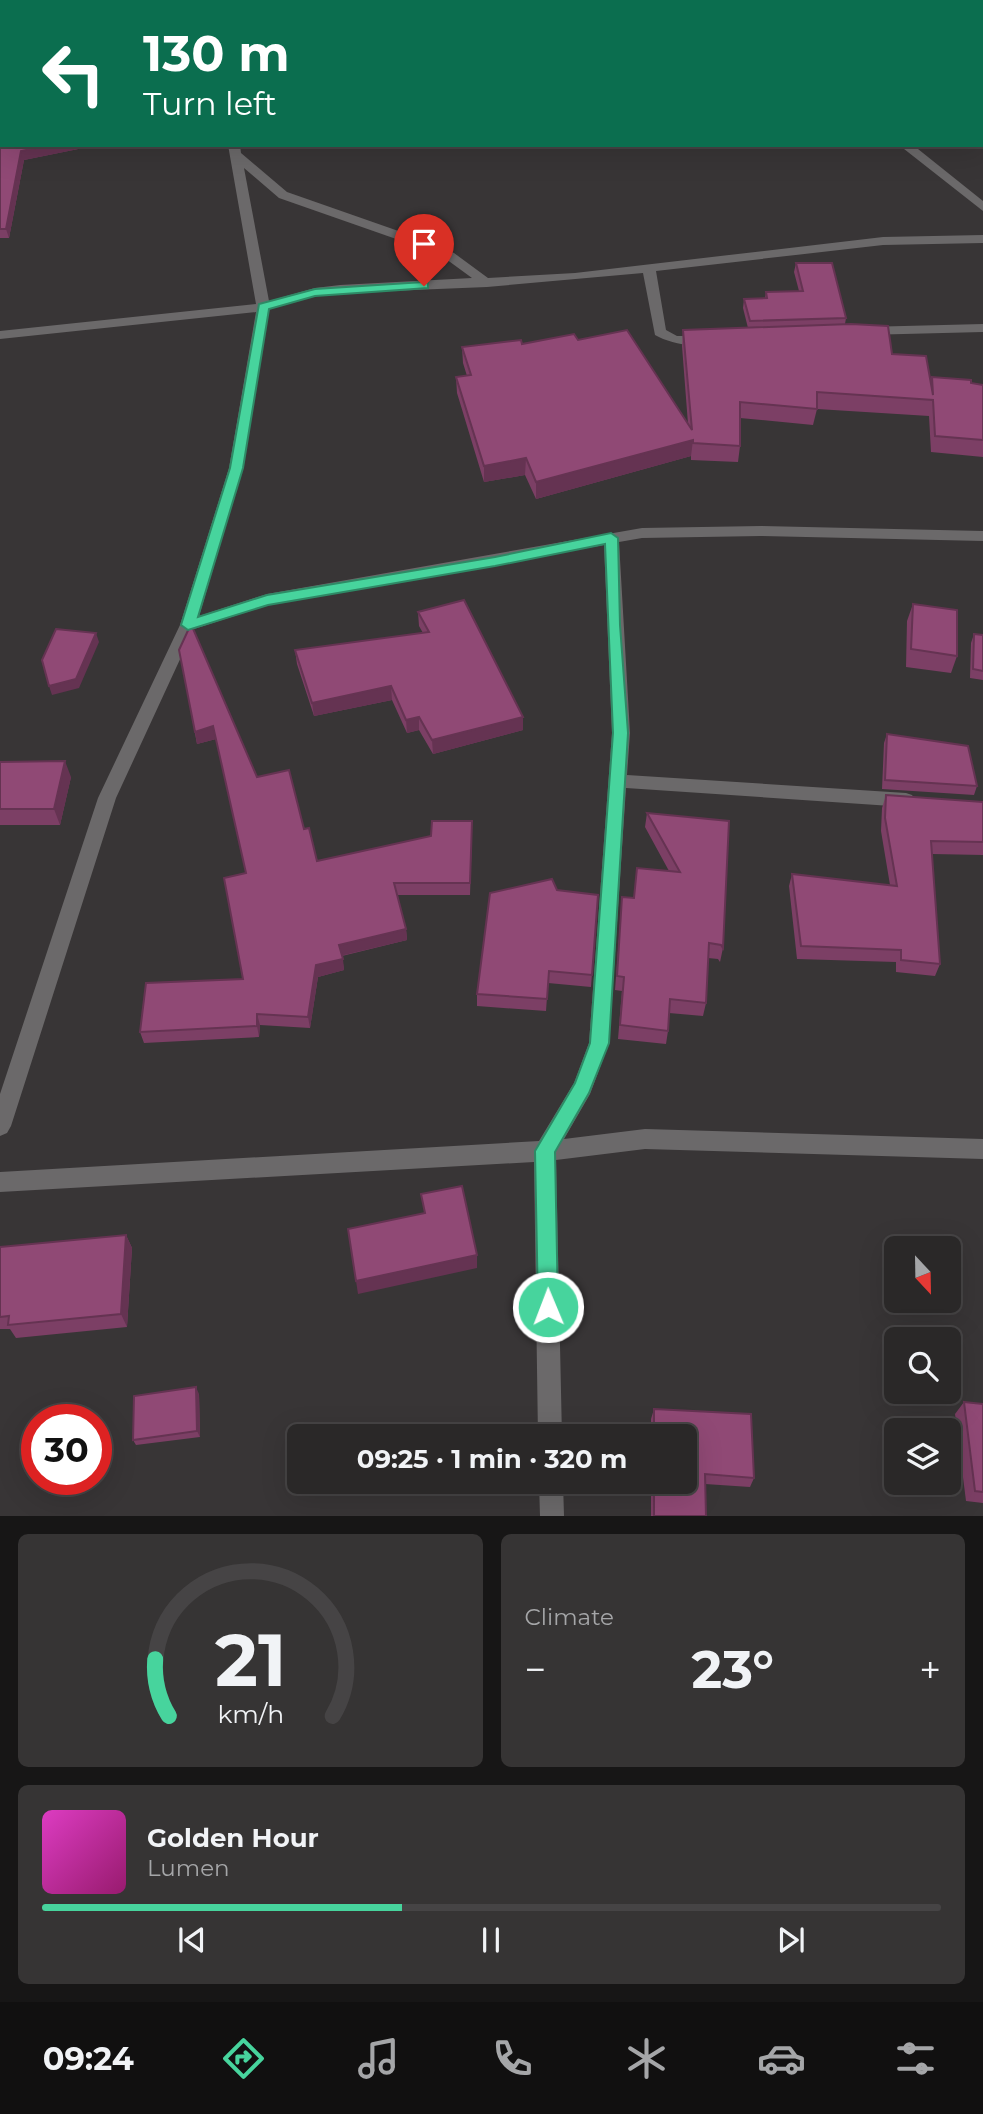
<!DOCTYPE html>
<meta charset="utf-8">
<style>
body{margin:0;font-family:Montserrat,sans-serif;background:#363434;color:#f1f3f6;height:100vh;display:flex;flex-direction:column;font-size:26px;white-space:nowrap}
*{box-sizing:border-box;margin:0}
p{font-size:23px;color:#a5a6a8}
.icon{flex:none;width:38px;height:38px;fill:none;stroke:currentColor;stroke-width:2;stroke-linecap:round;stroke-linejoin:round}
.map{position:relative;height:1516px;overflow:hidden}
.details{display:flex;flex-direction:column;gap:18px;padding:18px;background:#171616;flex:1}
.details>*{flex:none}
.top-card{position:absolute;left:0px;top:0px;width:984px;height:147px;box-shadow:0 7px 28px #0002,0 0 0 2px #464445;background:#0b6e4f;color:#fff;overflow:hidden}
.needle{width:46px;rotate:158deg}
.buttons{position:absolute;left:884px;top:1236px;display:grid;gap:14px}
.buttons a{display:grid;place-items:center;width:77px;height:77px;border-radius:10px;background:#2a2828;box-shadow:0 7px 28px #0002,0 0 0 2px #464445;font-size:35px}
.speed{position:absolute;left:21px;top:1404px;display:flex;gap:14px;font-size:35px;font-weight:700;text-align:center}
.speed>*{display:grid;place-content:center;width:91px;height:91px;border-radius:50%;background:#2a2828;box-shadow:0 7px 28px #0002,0 0 0 2px #464445;line-height:1}
.speed .limit{border:10px solid #d22;background:#fff;color:#111}
.pin{position:absolute;display:grid;place-items:center;width:60px;height:60px;color:#fff;margin:-72px -30px;border-radius:50% 50% 50% 0;rotate:-45deg;box-shadow:0 0 7px #0007}
.pin .icon{rotate:45deg}
.me{position:absolute;width:77px;margin:-38px;rotate:359deg;stroke-linejoin:round;filter:drop-shadow(0 0 5px #0008)}
.turn{display:flex;align-items:center;gap:24px;height:147px;padding:0 28px;font-size:32px}
.turn .icon{width:91px;height:91px;stroke-width:2.5}
.turn b{display:block;font-size:49px;line-height:60px}
.big{font-size:52px;font-weight:700;line-height:1.1}
.details .card{flex:1;display:flex;flex-direction:column;justify-content:center;gap:10px;min-width:0;padding:0 24px;border-radius:10px;background:#363434}
.details .dial{align-items:center;gap:0}
.dial svg{height:182px;overflow:visible;fill:none;stroke:#464445;stroke-width:7;stroke-linecap:round;text-anchor:middle}
.dial text{fill:#f1f3f6;stroke:none}
.song{display:flex;align-items:center;gap:21px}
.cover{width:84px;height:84px;border-radius:10px;background:linear-gradient(135deg,hsl(310 70% 55%),hsl(320 70% 35%))}
.played{height:7px;border-radius:4px;background:linear-gradient(90deg,#47d49d 40%,#464445 40%)}
.keys{display:flex;justify-content:space-around;direction:ltr}
.heat{display:flex;justify-content:space-between;align-items:center;font-size:38px;direction:ltr}
.details .tiles{flex:1;display:grid;gap:18px;grid-template-columns:1fr 1fr}
.card:last-child{grid-column:span 2}
.trip{position:absolute;left:287px;top:1424px;width:410px;height:70px;border-radius:10px;background:#2a2828;box-shadow:0 7px 28px #0002,0 0 0 2px #464445;font-weight:700;line-height:70px;text-align:center}
.dock{display:flex;height:112px;justify-content:space-around;align-items:center;background:#111010;color:#a5a6a8}
.dock .icon{width:49px;height:49px}
.dock .active{color:#47d49d}
.dock b{font-size:32px;color:#f1f3f6}
.map>svg:first-child{display:block}
</style>
<div class="map">
<svg width="983" height="1516" viewBox="0 0 983 1516">
<rect width="100%" height="100%" fill="#383536"/>
<g fill="none" stroke-linecap="round" stroke-linejoin="round">
<path fill="#6b696a" fill-rule="evenodd" d="M 214,0 L 224,0 L 224,2 L 214,2 Z
M 263,0 L 288,0 L 262,2 Z
M 734,0 L 745,0 L 746,2 L 735,2 Z
M 982,24 L 983,24 L 983,30 L 982,30 Z
M 0,41 L 2,41 L 2,47 L 0,47 Z
M 0,90 L 2,90 L 2,96 L 0,96 Z
M 228,145 L 240,145 L 241,153 L 287,192 L 427,241 L 454,253 L 488,278 L 575,273 L 883,237 L 983,235 L 983,243 L 883,245 L 656,271 L 666,330 L 677,336 L 712,336 L 714,339 C 699,350 671,344 655,335 L 643,273 L 487,287 L 340,293 L 316,296 L 269,309 L 243,468 L 199,616 L 267,594 L 642,528 L 761,526 L 983,531 L 983,541 L 761,536 L 642,538 L 619,542 L 630,733 L 627,775 L 906,793 L 912,795 L 915,800 L 912,805 L 906,807 L 626,788 L 609,1043 L 590,1094 L 564,1139 L 645,1129 L 983,1139 L 983,1159 L 645,1149 L 556,1160 L 562,1437 L 538,1437 L 534,1162 L 0,1192 L 0,1172 L 539,1141 L 574,1083 L 589,1043 L 612,733 L 604,545 L 268,605 L 194,629 L 116,798 L 11,1126 L 7,1133 L 0,1136 L 0,1094 L 98,798 L 180,625 L 229,468 L 256,312 L 0,339 L 0,331 L 256,304 ZM 244,168 L 279,198 L 419,247 L 446,259 L 472,278 L 340,285 L 315,288 L 269,301 Z
M 899,145 L 913,145 L 983,201 L 983,211 Z
M 983,324 L 983,332 L 864,335 L 857,331 L 864,327 Z
M 539,1482 L 563,1482 L 564,1516 L 540,1516 Z"/>
</g>
<path fill="#7c3f65" d="M 781,0 L 901,0 L 900,1 L 897,2 L 783,2 Z
M 0,97 L 2,145 L 98,145 L 24,160 L 9,238 L 0,238 Z
M 796,263 L 846,318 L 845,324 L 892,354 L 931,382 L 932,377 L 983,385 L 983,457 L 931,452 L 929,416 L 817,409 L 813,425 L 740,418 L 740,446 L 738,462 L 691,460 L 691,456 L 536,499 L 525,475 L 484,482 L 457,393 L 456,377 L 467,376 L 463,363 L 462,347 L 578,340 L 688,424 L 682,346 L 683,330 L 748,328 L 743,308 L 744,299 L 765,298 L 766,292 L 799,291 L 794,272 Z
M 913,604 L 957,656 L 951,673 L 906,667 L 907,621 Z
M 418,612 L 523,730 L 433,754 L 419,730 L 407,733 L 392,700 L 314,716 L 297,664 L 295,650 L 423,633 L 419,626 Z
M 974,634 L 983,635 L 983,680 L 970,678 L 971,643 Z
M 179,650 L 257,777 L 304,829 L 317,861 L 472,833 L 470,895 L 397,895 L 406,929 L 407,940 L 342,956 L 344,970 L 318,977 L 310,1028 L 260,1025 L 259,1037 L 144,1043 L 140,1032 L 243,979 L 246,873 L 216,739 L 197,744 Z
M 887,734 L 977,786 L 974,795 L 882,789 L 884,743 Z
M 0,762 L 71,777 L 60,825 L 0,825 Z
M 886,795 L 983,802 L 983,855 L 932,854 L 940,964 L 935,976 L 896,972 L 896,962 L 797,959 L 789,886 L 792,874 L 890,885 L 881,831 L 882,808 Z
M 647,813 L 723,948 L 720,962 L 718,959 L 708,958 L 706,1003 L 703,1016 L 669,1013 L 668,1031 L 666,1044 L 618,1039 L 622,991 L 615,990 L 622,897 L 634,898 L 669,871 L 645,827 Z
M 557,890 L 598,895 L 591,987 L 548,983 L 546,1011 L 477,1006 L 477,994 Z
M 126,1235 L 132,1248 L 127,1327 L 16,1338 L 10,1329 L 0,1329 L 0,1247 Z
M 199,1394 L 200,1437 L 136,1445 L 133,1440 Z
M 964,1402 L 983,1404 L 983,1503 L 966,1501 L 955,1414 Z
M 654,1409 L 754,1478 L 750,1487 L 705,1484 L 706,1516 L 651,1516 L 651,1482 L 684,1482 L 684,1437 L 651,1437 L 651,1419 Z"/>
<path fill="#653352" d="M 862,0 L 901,0 L 900,1 L 897,2 L 852,2 Z
M 50,145 L 98,145 L 24,160 L 9,238 L 6,229 L 21,151 Z
M 693,440 L 691,456 L 536,499 L 536,482 Z
M 526,458 L 525,475 L 484,482 L 484,466 Z
M 96,633 L 99,642 L 79,688 L 52,695 L 49,686 Z
M 391,686 L 392,700 L 314,716 L 312,703 Z
M 419,717 L 419,730 L 407,733 L 406,720 Z
M 523,717 L 523,730 L 433,754 L 432,740 Z
M 213,726 L 216,739 L 197,744 L 195,732 Z
M 65,761 L 71,777 L 60,825 L 54,809 Z
M 406,929 L 407,940 L 340,956 L 339,945 Z
M 343,959 L 344,970 L 318,977 L 310,1028 L 308,1017 L 316,965 Z
M 257,1014 L 260,1025 L 259,1037 L 257,1026 Z
M 126,1235 L 132,1248 L 127,1327 L 121,1314 Z
M 477,1255 L 477,1268 L 358,1294 L 356,1281 Z
M 196,1387 L 199,1394 L 200,1437 L 197,1431 Z"/>
<path fill="#904975" stroke="#653352" stroke-width="2" d="M 427,0 L 474,0 L 475,2 L 426,2 Z
M 610,0 L 621,0 L 621,2 L 612,2 Z
M 792,0 L 862,0 L 852,2 L 794,2 Z
M 0,97 L 2,97 L 2,145 L 50,145 L 21,151 L 6,229 L 0,229 Z
M 796,263 L 832,263 L 846,318 L 750,321 L 744,299 L 767,298 L 766,292 L 803,291 Z
M 851,324 L 888,326 L 892,354 L 926,356 L 933,395 L 932,377 L 971,380 L 971,383 L 983,385 L 983,440 L 935,436 L 933,400 L 817,392 L 817,409 L 740,402 L 740,446 L 693,443 L 693,440 L 536,482 L 526,458 L 484,466 L 456,377 L 471,375 L 462,347 L 521,340 L 522,344 L 574,334 L 578,340 L 627,330 L 692,430 L 683,330 Z
M 464,600 L 523,717 L 432,740 L 419,717 L 406,720 L 391,686 L 312,703 L 295,650 L 429,632 L 418,612 Z
M 913,604 L 957,610 L 957,656 L 911,649 Z
M 191,624 L 257,777 L 289,770 L 304,829 L 309,828 L 317,861 L 431,836 L 432,821 L 472,821 L 470,883 L 394,883 L 406,929 L 339,945 L 343,959 L 316,965 L 308,1017 L 257,1014 L 257,1026 L 140,1032 L 146,983 L 243,979 L 224,878 L 246,873 L 213,726 L 195,732 L 179,650 Z
M 56,629 L 96,633 L 76,679 L 49,686 L 42,660 Z
M 974,634 L 983,635 L 983,671 L 973,669 Z
M 887,734 L 968,746 L 977,786 L 885,780 Z
M 65,761 L 54,809 L 0,809 L 0,762 Z
M 886,795 L 983,802 L 983,842 L 931,841 L 940,964 L 901,960 L 901,950 L 801,946 L 792,874 L 897,886 L 885,818 Z
M 647,813 L 729,821 L 723,948 L 721,945 L 709,943 L 706,1003 L 670,999 L 668,1031 L 620,1025 L 624,977 L 617,976 L 622,897 L 634,898 L 637,868 L 680,872 Z
M 552,879 L 557,890 L 598,895 L 592,975 L 549,971 L 547,999 L 477,994 L 490,893 Z
M 462,1186 L 477,1255 L 356,1281 L 348,1229 L 425,1213 L 421,1194 Z
M 126,1235 L 121,1314 L 8,1325 L 9,1316 L 0,1317 L 0,1247 Z
M 196,1387 L 197,1431 L 133,1440 L 134,1396 Z
M 964,1402 L 983,1404 L 983,1492 L 975,1491 Z
M 654,1409 L 751,1414 L 754,1478 L 705,1474 L 706,1516 L 654,1516 L 654,1482 L 684,1482 L 684,1437 L 654,1437 Z"/>
<path fill="#47d49d" stroke="#2e8a66" stroke-width="2" d="M 424,282 L 428,283 L 428,288 L 315,296 L 269,309 L 243,468 L 198,617 L 267,595 L 495,557 L 611,533 L 618,538 L 620,625 L 628,733 L 609,1043 L 589,1093 L 555,1152 L 558,1307 L 555,1314 L 548,1317 L 541,1314 L 538,1307 L 535,1151 L 575,1083 L 590,1043 L 613,733 L 605,544 L 495,566 L 268,605 L 188,630 L 181,625 L 230,468 L 259,304 L 315,289 Z"/>
</svg>
<div class="buttons">
<a><svg class="needle" viewBox="-14 -14 28 28"><path d="M0-13l5 13h-10z" fill="#e53935"/><path d="M0 13l5-13h-10z" fill="#a5a6a8"/></svg></a>
<a><svg class="icon" aria-label="search" viewBox="0 0 24 24"><circle cx="10" cy="10" r="6"/><path d="M15 15l6 6"/></svg></a>
<a><svg class="icon" aria-label="layers" viewBox="0 0 24 24"><path d="M12 4l9 5-9 5-9-5zM3 14l9 5 9-5"/></svg></a>
</div>
<div class="speed"><div class="limit">30</div></div>
<div class="pin" style="left:424px;top:286px;background:#d93025"><svg class="icon" aria-label="arrive" viewBox="0 0 24 24"><path d="M6 21V4h12l-3 4 3 4H6"/></svg></div>
<svg class="me" style="left:548px;top:1307px" viewBox="-20 -20 40 40"><circle r="17" fill="#47d49d" stroke="#fff" stroke-width="3"/><path d="M0-11L8 9 0 5-8 9z" fill="#fff"/></svg>
<div class="trip">09:25 · 1 min · 320 m</div>
<div class="top-card">
<div class="turn"><svg class="icon" aria-label="left" viewBox="0 0 24 24"><path d="M17 20v-9H6M10 6l-5 5 5 5"/></svg><div><b>130 m</b>Turn left</div></div>
</div>
</div>
<section class="details">
<div class="tiles">
<div class="card dial"><svg viewBox="0 0 100 80">
<path d="M14 69A42 42 0 1 1 86 69"/>
<path d="M14 69A42 42 0 0 1 8 44" stroke="#47d49d"/>
<text x="50" y="56" font-size="32" font-weight="700">21</text>
<text x="50" y="72" font-size="11">km/h</text>
</svg></div>
<div class="card"><p>Climate</p>
<div class="heat"><a>−</a><b class="big">23°</b><a>+</a></div>
</div>
<div class="card">
<div class="song"><i class="cover"></i><div><b>Golden Hour</b><p>Lumen</p></div></div>
<div class="played"></div>
<div class="keys"><svg class="icon" aria-label="previous" viewBox="0 0 24 24"><path d="M18 5L8 12l10 7zM5 5v14"/></svg><svg class="icon" aria-label="pause" viewBox="0 0 24 24"><path d="M8 5v14M16 5v14"/></svg><svg class="icon" aria-label="next" viewBox="0 0 24 24"><path d="M6 5l10 7-10 7zM19 5v14"/></svg></div>
</div>
</div>
</section>
<nav class="dock">
<b>09:24</b>
<svg class="icon active" aria-label="directions" viewBox="0 0 24 24"><path d="M12 3l9 9-9 9-9-9zM9 14v-3h6M13 9l2 2-2 2"/></svg>
<svg class="icon" aria-label="music" viewBox="0 0 24 24"><path d="M9 18V5l10-2v13"/><circle cx="6" cy="18" r="3"/><circle cx="16" cy="16" r="3"/></svg>
<svg class="icon" aria-label="phone" viewBox="0 0 24 24"><path d="M5 4h4l2 5-3 2q2 4 5 5l2-3 5 2v4C11 20 4 13 5 4z"/></svg>
<svg class="icon" aria-label="climate" viewBox="0 0 24 24"><path d="M12 3v18M4 7l16 10M4 17L20 7"/></svg>
<svg class="icon" aria-label="car" viewBox="0 0 24 24"><path d="M5 17H2v-5l4-1 3-4h7l3 4 3 1v5h-3M9 17h6M6 11h13"/><circle cx="7" cy="17" r="2"/><circle cx="17" cy="17" r="2"/></svg>
<svg class="icon" aria-label="filters" viewBox="0 0 24 24"><path d="M4 7h16M4 17h16"/><circle cx="9" cy="7" r="2"/><circle cx="15" cy="17" r="2"/></svg>
</nav>
